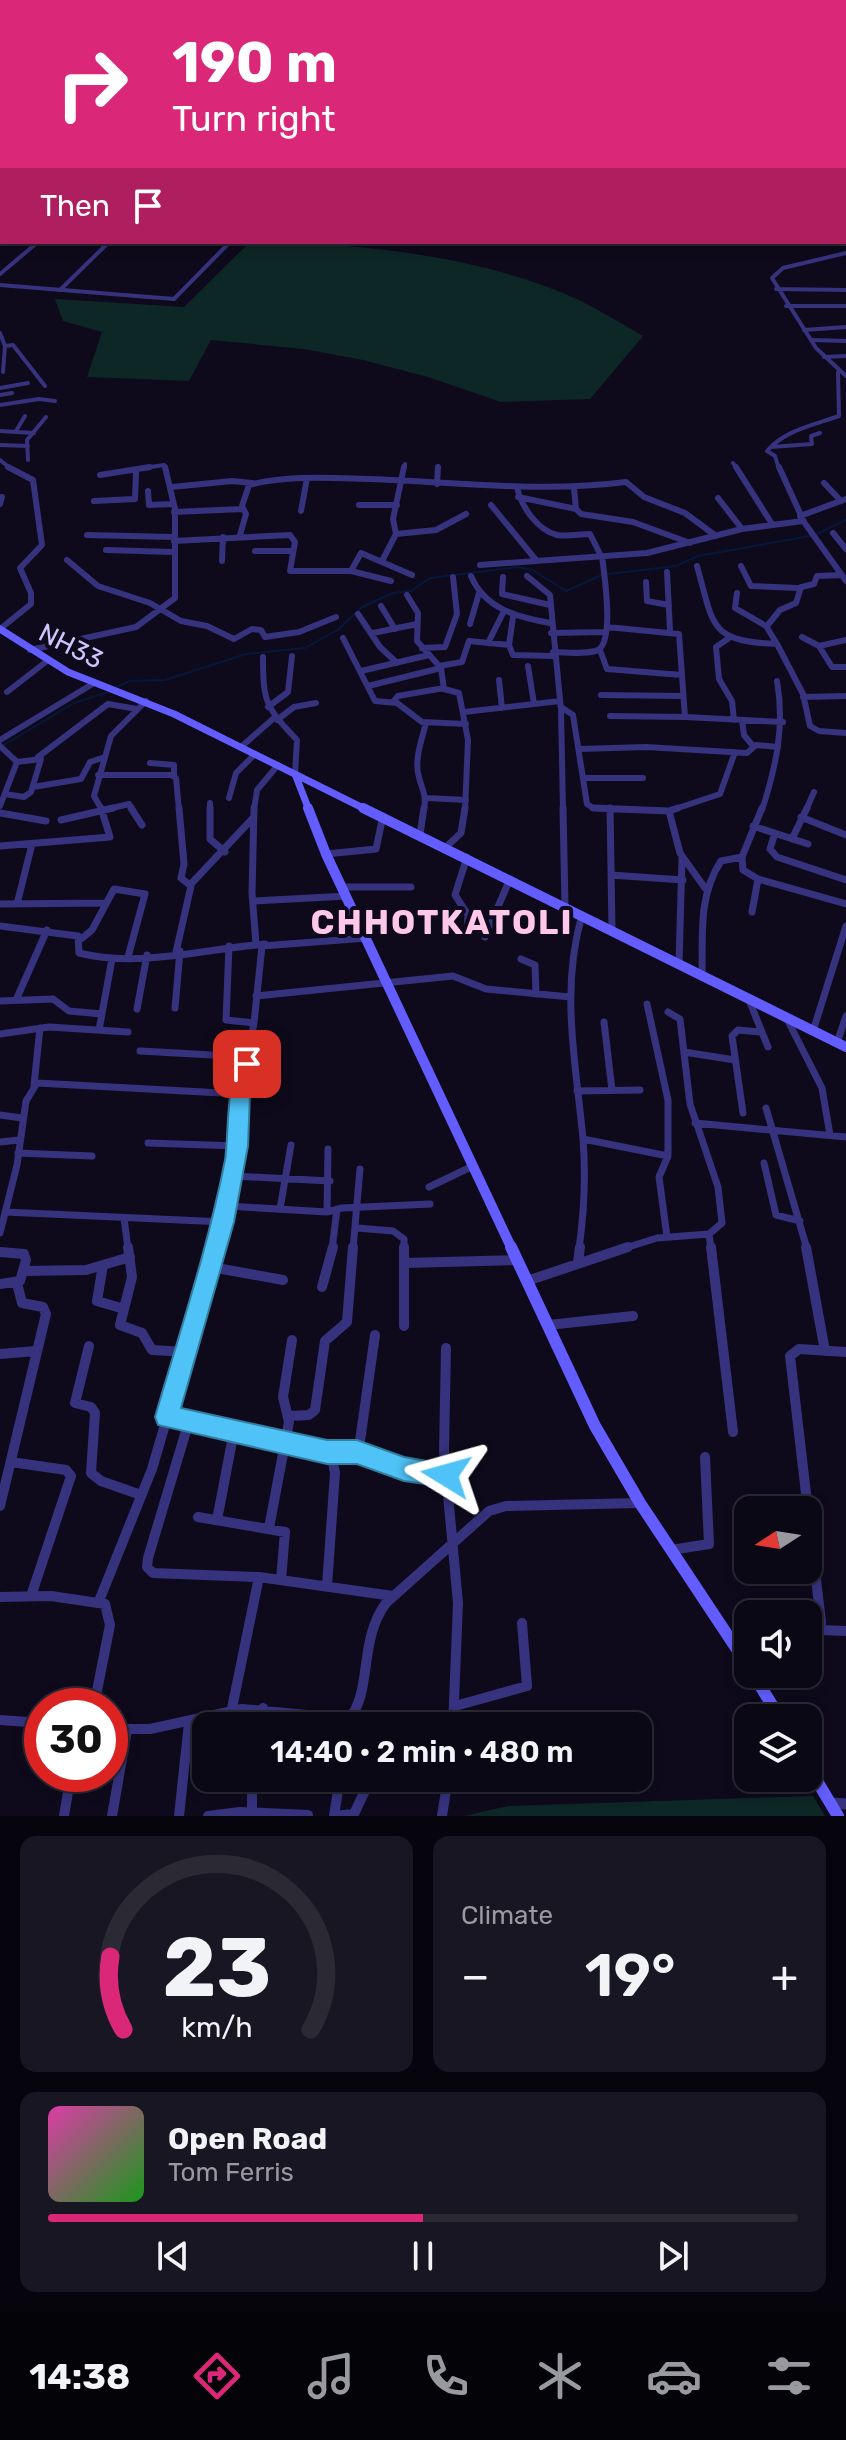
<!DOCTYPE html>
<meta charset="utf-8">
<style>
body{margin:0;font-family:Rubik,sans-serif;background:#181622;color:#f1f3f6;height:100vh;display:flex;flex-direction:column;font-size:30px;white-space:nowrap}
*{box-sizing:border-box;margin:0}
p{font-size:26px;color:#999aa0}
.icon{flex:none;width:44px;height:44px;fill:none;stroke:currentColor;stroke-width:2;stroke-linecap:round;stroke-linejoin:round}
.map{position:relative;height:1816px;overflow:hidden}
.side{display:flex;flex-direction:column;gap:20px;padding:20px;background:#06040c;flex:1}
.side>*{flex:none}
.hud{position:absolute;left:0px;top:0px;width:846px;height:244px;box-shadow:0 4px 12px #0003,0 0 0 2px #2a2934;background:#db2777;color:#fff;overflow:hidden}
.needle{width:52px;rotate:258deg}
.tools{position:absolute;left:734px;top:1496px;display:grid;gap:16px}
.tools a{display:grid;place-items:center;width:88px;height:88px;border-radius:16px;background:#0a0815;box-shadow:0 4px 12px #0003,0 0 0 2px #2a2934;font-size:40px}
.speed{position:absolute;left:24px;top:1688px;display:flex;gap:16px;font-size:40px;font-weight:700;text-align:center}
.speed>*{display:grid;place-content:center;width:104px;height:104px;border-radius:50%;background:#0a0815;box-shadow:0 4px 12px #0003,0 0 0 2px #2a2934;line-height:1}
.speed .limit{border:12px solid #d22;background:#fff;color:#111}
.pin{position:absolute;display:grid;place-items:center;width:68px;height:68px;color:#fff;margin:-34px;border-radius:16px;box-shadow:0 4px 12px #0006}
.me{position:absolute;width:88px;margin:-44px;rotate:278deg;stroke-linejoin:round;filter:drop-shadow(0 0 6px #0008)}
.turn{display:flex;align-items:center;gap:28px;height:168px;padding:0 40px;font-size:36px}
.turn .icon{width:104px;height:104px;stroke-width:2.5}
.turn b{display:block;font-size:56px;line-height:68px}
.then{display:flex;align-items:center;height:76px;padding:0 40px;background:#0003;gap:16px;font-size:30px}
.big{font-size:60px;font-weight:600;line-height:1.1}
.side .tile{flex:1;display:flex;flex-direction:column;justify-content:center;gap:12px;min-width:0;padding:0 28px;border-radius:16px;background:#181622}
.side .dial{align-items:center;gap:0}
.dial svg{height:208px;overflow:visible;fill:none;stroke:#2a2934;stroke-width:7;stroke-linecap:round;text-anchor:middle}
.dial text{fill:#f1f3f6;stroke:none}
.song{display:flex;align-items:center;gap:24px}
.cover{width:96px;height:96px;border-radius:12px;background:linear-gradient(135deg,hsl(320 70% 55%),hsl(120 70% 35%))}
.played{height:8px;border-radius:4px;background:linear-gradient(90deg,#db2777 50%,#2a2934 50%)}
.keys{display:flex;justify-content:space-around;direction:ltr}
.heat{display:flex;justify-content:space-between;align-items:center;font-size:44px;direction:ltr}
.side .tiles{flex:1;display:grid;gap:20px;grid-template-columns:1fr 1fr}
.tile:last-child{grid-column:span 2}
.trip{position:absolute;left:192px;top:1712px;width:460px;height:80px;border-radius:16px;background:#0a0815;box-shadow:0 4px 12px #0003,0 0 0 2px #2a2934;font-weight:600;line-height:80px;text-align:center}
.dock{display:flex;height:128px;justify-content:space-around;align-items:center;background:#040308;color:#999aa0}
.dock .icon{width:56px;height:56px}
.dock .active{color:#db2777}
.dock b{font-size:36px;color:#f1f3f6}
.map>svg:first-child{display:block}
</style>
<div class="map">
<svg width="846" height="1816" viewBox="0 0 846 1816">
<rect width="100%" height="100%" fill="#0e0a1c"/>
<path fill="#0d2726" d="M 250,242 C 353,242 485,256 579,300 C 601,311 622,324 643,336 L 590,399 L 501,402 L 428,377 L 363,360 L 304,349 L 211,340 L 189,381 L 87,377 L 102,332 L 63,321 L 55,299 L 184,307 Z
M 813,1796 L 825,1816 L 464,1816 L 508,1806 Z"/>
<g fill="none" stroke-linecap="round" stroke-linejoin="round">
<path stroke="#06183a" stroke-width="2" d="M 608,574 L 676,566 L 698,556 L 815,535 L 846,520
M 116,687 L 130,681 L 165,680 L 246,654 L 305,648 L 339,629 L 362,607 L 393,593 L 411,591 L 430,578 L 517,567 L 533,570 L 566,591 L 602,575
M 4,745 L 74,703 L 111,691"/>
<path stroke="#36327e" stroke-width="3" d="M 295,2 L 301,0"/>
<path stroke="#36327e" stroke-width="4" d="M 844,204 L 846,208
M 846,253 L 783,268 L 772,278 L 816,348 L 846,376
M 0,274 L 38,242
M 0,285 L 174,299 L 230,242
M 776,289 L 846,290
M 60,290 L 109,242
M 786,306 L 846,306
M 804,330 L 846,327
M 0,333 L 5,346 L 3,372
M 812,340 L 846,341
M 5,346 L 13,345 L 45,386
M 824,357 L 846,356
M 0,388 L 28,383
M 0,395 L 12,393
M 0,405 L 39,399 L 55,401
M 0,431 L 34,433
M 16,431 L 25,416
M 0,445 L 28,446
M 771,447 L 812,444 L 811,436 L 820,433
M 0,460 L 11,469
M 28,460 L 27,440 L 46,417
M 733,463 L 737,469
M 137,469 L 164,465 L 166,469
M 404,469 L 405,464
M 438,469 L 438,466
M 779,469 L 775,456 L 767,451 C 785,430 814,425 839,416 L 838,372"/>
<path stroke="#36327e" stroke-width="6" d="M 736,467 L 772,524
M 779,467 L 804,522 L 846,581
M 100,475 L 150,467
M 824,483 L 841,501
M 437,484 L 438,467
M 172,487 L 232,481 L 252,483
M 517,487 C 521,506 537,530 557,535 C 568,537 579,534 590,534 L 601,556
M 574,488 L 576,509 L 581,514 L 633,522 L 690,543
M 148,491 L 149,505 L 173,504
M 518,497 L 576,509
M 718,498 L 742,529
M 94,501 L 135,499 L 136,472
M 0,504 L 2,497
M 359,505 L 397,505
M 491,505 L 536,560
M 301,511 L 307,478
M 174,512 L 242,509
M 800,516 L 846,499
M 833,533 L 846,549
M 396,534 L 436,530 L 466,514
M 87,535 L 174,537
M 240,535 L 246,514 L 242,506 L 249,485 C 288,475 330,478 370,479 C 456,482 541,493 626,482 L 644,497 L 685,513 L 716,536
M 174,541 L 290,535 L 295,542 L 290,571 L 351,571 L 391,581
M 106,550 L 173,552
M 255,551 L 293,551
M 67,560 L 98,586 L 150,603 L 181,621 L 207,626 L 234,639 L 252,629 L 261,630 L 265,637 L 299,632 L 336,617
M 222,561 L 223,537
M 382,561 L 396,534 L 393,519 L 404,467
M 480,565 L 647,553 L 742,529 L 803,521
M 697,566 C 714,627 709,641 777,644 L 803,694 L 810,726 L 819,731 L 846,733
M 741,566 L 751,586 L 798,588 L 814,584 L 817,576 L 842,575
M 351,571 L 361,553 L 412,575
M 667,572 L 670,631
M 471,576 C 485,609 517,617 550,623
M 527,576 L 550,595 L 561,710 L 563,810
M 503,577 L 502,594 L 550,605
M 646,582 L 647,601 L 669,605
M 737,593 L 735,608 L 766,626 L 777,644
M 407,595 L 418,613 L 417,641 L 441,668 L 444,689 L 459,693 L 468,740 L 465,810
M 381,606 L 395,629
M 358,614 L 380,647 L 397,663
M 513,617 L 509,645 L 513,655 L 554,656
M 470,624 L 479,593
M 767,626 L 780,610 L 796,603 L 801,587
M 607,627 L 679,634 L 685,717 L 783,722
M 0,629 L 31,604 L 31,593 L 20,568 L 42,545 L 33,480 L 8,467
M 373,633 L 417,624
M 551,633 L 605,632
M 802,637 L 819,646 L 832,667 L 846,667
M 343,638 L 375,701 L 397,703 L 422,722 L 466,724
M 729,638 L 716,647 L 719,679 L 732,701 L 734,720
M 488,643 L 504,611
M 819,646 L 846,640
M 422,648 L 445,647 L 457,614 L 453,577
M 30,650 L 136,627 L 175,598 L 175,509 L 165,467
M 600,650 L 607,669 L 682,675
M 553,652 C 565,652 587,655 598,650 C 615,640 604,573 602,556
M 263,657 C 263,703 266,707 297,740 L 295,774
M 439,666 L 462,662 L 469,641 L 509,645
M 528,666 L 534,704
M 361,671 L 429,655
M 499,680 L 502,708
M 368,686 L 441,668
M 7,692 L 47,661
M 601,695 L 683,696
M 803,697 L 846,696
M 393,702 L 398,696 L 444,688
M 268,707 L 288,692 L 292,656
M 561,707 L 573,715 L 587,804 L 593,808 L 640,810
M 464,712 L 560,701
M 610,716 L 685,717
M 277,720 L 294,707 L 316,703
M 742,720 L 744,735 L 753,746
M 0,740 L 94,683
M 0,746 L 17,762 L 0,806
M 241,747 L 274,718
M 579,749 L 646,747 L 747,753 L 756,745 L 778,747
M 38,757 L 108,704 L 137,709
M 150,763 L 174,765 L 174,776
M 98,775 L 171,775 L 176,778 L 179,810
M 583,778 L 643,778
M 33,787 L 81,779 L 90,762 L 102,758
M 5,794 L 24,797 L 31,792 L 41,759 L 17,762
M 229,798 L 236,773 L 255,754
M 427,798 L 466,800
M 210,803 L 210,810
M 102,810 L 94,796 L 111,736 L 146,701
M 104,810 L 129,804 L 133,810
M 254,810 L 257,790 L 278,765
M 424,810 C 427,793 421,789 418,773 C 415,757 422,739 426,723
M 672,810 L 720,794 L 735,752
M 762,810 C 776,767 785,726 777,681
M 806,810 L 814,792"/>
<path stroke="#36327e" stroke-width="7" d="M 131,808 L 142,825
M 210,808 L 210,839 L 225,852
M 254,808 L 252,893 L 256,944
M 563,808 L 565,906
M 593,808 L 669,811 L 680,853 L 705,888
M 610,808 L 612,929
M 669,811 L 678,808
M 0,813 L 46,821
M 801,817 L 846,835
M 61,820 L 113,808
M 753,826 L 808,844
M 775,833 L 770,849 L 777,857 L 846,880
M 420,834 L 424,808
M 792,839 L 807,808
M 0,846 L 110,837 L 101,808
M 446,847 L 461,833 L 465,808
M 326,854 L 376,849 L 383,816
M 467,857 L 455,895 L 468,915 L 467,932
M 742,857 L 743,870 L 758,879 L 752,912
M 611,875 L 683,880
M 758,879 L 846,904
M 190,885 L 253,818
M 343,887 L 411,887
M 253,901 L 347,896
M 0,904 L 105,903
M 17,904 L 32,844
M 0,926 L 78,936 L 79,953 C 138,968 205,949 265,944
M 485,937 L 510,879
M 81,939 L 92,930 L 114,889 L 145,894 L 128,957
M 229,946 L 226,1020 L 254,1023
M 176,952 L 191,886 L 181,878 L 184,864 L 179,808
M 521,959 L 535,965 L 536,994
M 679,964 L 682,858
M 702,975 C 703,935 698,896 721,861 L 742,857 L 762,808
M 256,996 L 453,976 L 486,989 L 570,997
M 16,1000 L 47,930
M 749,1000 L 768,1047
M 0,1001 L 53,999 L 69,1011 L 102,1014
M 647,1004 L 668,1100 L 668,1156 L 659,1177 L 667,1237
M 175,1008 L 180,951
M 137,1009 L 147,955
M 787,1019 L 822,1088 L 830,1135
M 604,1022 L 612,1090
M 99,1030 L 112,959
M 813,1031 L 846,926
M 0,1034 L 49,1027 L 128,1032
M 837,1043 L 846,1016
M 140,1051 L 248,1057
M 684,1052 L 735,1060
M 34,1085 L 40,1028
M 577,1091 L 640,1090
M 766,1108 L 807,1249
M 743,1113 L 732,1036 L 738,1030 L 760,1032
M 0,1115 L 22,1118
M 695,1123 L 846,1137
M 583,1139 L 668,1156
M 0,1142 L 19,1140
M 148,1143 L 238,1146
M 18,1153 L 92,1156
M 764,1163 L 776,1215 L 800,1221
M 233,1176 L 330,1181
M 429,1187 L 473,1166
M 227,1206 L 327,1212 L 342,1208 L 430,1204
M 280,1209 L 291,1145
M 5,1212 L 224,1222
M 327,1212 L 328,1149
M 124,1218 L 128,1249
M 357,1228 L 393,1231 L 404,1239 L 404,1249
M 0,1233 L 17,1165 L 26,1101 L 37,1083 L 240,1094 L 254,1023 L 262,946 L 367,938
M 709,1234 L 711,1249
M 216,1249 L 238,1154 L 240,1094
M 332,1249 L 337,1209
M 353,1249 L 360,1169
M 579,1249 C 584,1213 586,1176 583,1139 C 576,1063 560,991 582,915
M 622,1249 L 657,1238 L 709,1234 L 722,1223 L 718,1187 L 690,1104 L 680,1019 L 668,1012"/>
<path stroke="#36327e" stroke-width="10" d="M 128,1247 L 132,1277 L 120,1325 L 142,1333 L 152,1350 L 186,1352
M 404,1247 L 404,1326
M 711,1247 L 733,1432
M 806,1247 L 825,1351
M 0,1252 L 24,1254 L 26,1260 L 20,1281 L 0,1284
M 578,1262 L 580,1247
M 405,1263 L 517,1260
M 103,1265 L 97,1301 L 124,1309
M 211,1267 L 283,1280
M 24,1271 L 86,1270 L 130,1257
M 527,1281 L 628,1247
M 322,1287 L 333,1247
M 548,1325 L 633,1316
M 89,1346 L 75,1403 L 91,1407 L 95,1413 L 91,1473 L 101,1481 L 141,1495
M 446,1348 L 444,1451 L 458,1603 L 453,1726
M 0,1354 L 36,1351
M 290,1416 L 309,1415 L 315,1410 L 325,1341 L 347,1322 L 353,1247
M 167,1417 L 320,1449 L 332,1457 L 335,1473 L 327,1586
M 189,1421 L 148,1558 L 147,1567 L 153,1573 L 259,1577 L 393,1596
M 327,1452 L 352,1453 L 359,1448 L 375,1335
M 357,1452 L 404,1469 L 446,1475
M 11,1462 L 66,1470 L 71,1476 L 31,1596
M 0,1506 L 46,1314 L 43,1307 L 22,1303 L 17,1283
M 198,1517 L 285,1532 L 281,1580
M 217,1520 L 234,1431
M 269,1528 L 289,1422 L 283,1397 L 292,1340
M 671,1550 L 709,1544 L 705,1457
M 0,1597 L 51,1596 L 105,1604 L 110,1625 L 94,1706
M 99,1601 L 152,1469 L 217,1247
M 821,1630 L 846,1631
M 808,1642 L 819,1633 L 821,1622 L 790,1356 L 799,1349 L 846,1352
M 455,1706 L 527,1686 L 522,1623
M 231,1713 L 259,1577
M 0,1720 L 42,1723
M 260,1726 L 263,1708
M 110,1729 L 150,1729 L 242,1709 L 349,1719 C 373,1690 358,1641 386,1603 L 489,1511 L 506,1506 L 639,1503
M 252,1778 L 252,1812
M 64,1816 L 71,1774
M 112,1816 L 127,1730
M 179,1816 L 189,1723
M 208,1816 L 240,1812 L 308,1815
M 334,1816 L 354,1814 L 371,1778
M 334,1816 L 340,1778
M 442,1816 L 448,1778"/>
<path stroke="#36327e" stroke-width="11" d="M 830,1803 L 846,1804"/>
<path stroke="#635dff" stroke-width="7" d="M 0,629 L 68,672 L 174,714 L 367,810
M 295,774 L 309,810"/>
<path stroke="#635dff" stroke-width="10" d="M 308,808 L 326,854 L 512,1249
M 363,808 L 846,1047"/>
<path stroke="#635dff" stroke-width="12" d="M 511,1247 L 595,1426 L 640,1503 L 748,1666
M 753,1674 L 780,1718
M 808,1766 L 838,1816"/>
</g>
<path fill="#4fc3f7" stroke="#337fa1" stroke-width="2" d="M 247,1055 L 257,1064 L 250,1094 L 248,1146 L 234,1222 L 181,1408 L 327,1440 L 357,1440 L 404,1457 L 455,1466 L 459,1475 L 455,1484 L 446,1487 L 404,1481 L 357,1464 L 327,1464 L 158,1425 L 155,1417 C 180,1331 208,1247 225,1160 C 229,1138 225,1063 247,1055 Z"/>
<g text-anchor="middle" stroke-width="8" stroke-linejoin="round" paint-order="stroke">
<g font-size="26" fill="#cdc6ff" stroke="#0e0a1c">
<text transform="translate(71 646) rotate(27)" y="9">NH33</text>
</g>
<g font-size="34" font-weight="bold" letter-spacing="2" fill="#ffc8ea" stroke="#0e0a1c">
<text x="442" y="934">CHHOTKATOLI</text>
</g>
</g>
</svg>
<div class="tools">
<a><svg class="needle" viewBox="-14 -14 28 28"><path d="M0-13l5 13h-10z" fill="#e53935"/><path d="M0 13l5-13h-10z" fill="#999aa0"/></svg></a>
<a><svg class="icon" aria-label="sound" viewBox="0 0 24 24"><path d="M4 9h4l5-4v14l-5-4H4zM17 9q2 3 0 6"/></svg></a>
<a><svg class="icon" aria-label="layers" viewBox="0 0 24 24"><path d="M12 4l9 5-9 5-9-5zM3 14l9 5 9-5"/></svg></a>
</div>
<div class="speed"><div class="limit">30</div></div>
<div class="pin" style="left:247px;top:1064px;background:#d93025"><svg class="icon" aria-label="arrive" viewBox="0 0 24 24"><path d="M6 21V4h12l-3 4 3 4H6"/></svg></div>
<svg class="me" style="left:446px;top:1475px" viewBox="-20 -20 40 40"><path d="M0-17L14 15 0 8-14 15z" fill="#4fc3f7" stroke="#fff" stroke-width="4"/></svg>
<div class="trip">14:40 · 2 min · 480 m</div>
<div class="hud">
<div class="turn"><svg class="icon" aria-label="right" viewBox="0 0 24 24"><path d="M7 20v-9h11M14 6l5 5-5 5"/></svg><div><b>190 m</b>Turn right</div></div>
<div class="then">Then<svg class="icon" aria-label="arrive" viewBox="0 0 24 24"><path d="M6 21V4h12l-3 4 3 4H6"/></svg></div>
</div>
</div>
<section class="side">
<div class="tiles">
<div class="tile dial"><svg viewBox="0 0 100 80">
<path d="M14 69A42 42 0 1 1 86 69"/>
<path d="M14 69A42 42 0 0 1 9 41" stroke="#db2777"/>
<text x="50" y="56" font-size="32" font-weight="700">23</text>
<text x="50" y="72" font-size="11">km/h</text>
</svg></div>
<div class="tile"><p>Climate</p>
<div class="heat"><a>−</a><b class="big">19°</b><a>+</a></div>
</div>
<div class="tile">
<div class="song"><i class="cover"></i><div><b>Open Road</b><p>Tom Ferris</p></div></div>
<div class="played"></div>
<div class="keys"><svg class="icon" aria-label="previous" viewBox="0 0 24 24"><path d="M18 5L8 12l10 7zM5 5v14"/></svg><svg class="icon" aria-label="pause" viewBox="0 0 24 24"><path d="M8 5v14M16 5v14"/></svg><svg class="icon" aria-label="next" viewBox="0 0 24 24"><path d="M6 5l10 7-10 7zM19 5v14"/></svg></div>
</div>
</div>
</section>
<nav class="dock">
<b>14:38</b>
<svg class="icon active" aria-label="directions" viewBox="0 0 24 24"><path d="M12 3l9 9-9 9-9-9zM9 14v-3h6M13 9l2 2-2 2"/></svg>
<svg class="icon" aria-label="music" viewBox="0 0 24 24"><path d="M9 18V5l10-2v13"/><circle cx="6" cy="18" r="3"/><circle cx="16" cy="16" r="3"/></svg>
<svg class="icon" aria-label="phone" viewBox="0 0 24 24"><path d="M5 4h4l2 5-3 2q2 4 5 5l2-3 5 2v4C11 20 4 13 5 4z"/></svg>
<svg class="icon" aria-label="climate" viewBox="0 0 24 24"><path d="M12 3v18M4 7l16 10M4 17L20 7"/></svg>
<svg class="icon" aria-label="car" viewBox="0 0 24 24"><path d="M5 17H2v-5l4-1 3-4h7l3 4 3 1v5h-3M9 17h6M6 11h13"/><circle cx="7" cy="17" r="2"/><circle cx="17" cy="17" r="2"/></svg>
<svg class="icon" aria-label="filters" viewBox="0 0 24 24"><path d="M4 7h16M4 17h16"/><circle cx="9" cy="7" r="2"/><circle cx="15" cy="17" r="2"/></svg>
</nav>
